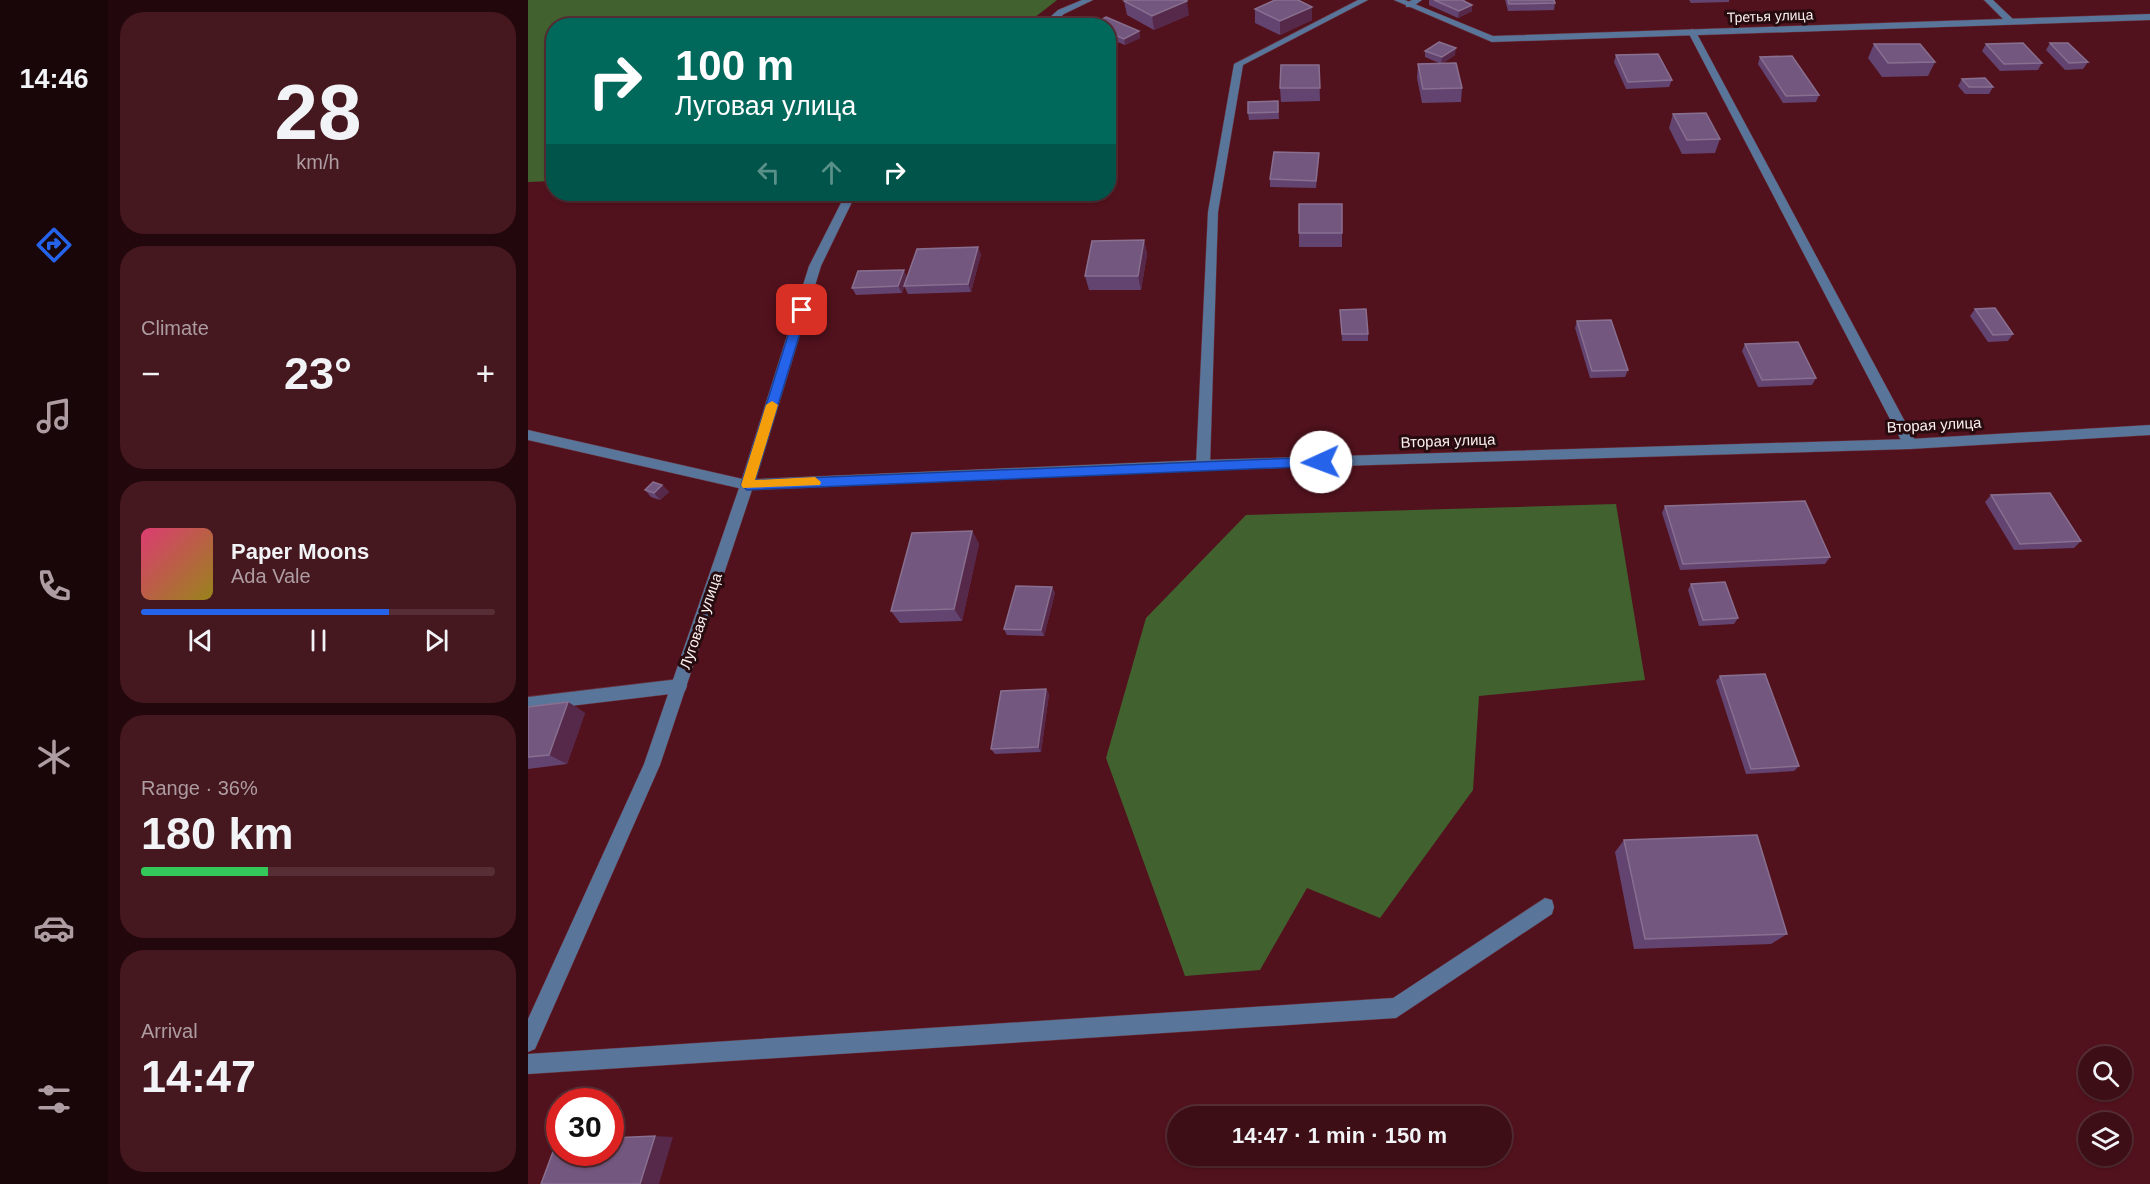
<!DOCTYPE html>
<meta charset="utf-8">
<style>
body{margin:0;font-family:Helvetica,sans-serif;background:#45171f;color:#f1f3f6;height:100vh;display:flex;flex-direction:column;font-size:22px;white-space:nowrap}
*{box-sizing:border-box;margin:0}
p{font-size:20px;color:#ad9ca1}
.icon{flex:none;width:33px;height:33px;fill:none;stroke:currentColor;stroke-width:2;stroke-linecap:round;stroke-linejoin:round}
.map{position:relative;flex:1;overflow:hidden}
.drawer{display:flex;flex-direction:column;gap:12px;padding:12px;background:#22080c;width:420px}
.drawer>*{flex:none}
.hud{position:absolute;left:18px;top:18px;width:570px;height:183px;border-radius:24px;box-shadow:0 2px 4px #0004,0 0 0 2px #572e35;background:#00695c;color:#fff;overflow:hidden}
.fabs{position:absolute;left:1550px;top:1046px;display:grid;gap:12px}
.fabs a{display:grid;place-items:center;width:54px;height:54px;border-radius:50%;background:#3e0e16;box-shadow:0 2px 4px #0004,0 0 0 2px #572e35;font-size:30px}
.speed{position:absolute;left:18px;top:1088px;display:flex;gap:12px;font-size:30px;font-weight:700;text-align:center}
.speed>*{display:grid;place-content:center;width:78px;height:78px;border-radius:50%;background:#3e0e16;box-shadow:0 2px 4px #0004,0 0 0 2px #572e35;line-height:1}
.speed .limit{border:9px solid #d22;background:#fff;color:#111}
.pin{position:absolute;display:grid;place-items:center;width:51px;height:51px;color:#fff;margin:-26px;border-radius:12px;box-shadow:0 3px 9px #0006}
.me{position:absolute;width:66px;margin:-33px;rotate:268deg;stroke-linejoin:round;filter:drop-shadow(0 0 4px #0008)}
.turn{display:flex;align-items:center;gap:21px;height:126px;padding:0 30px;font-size:27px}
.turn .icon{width:78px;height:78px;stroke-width:2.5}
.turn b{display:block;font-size:42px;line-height:51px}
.lanes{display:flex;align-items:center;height:57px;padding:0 30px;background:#0003;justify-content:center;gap:30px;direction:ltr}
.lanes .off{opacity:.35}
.big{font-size:45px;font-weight:700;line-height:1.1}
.drawer .card{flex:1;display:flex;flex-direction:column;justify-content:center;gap:9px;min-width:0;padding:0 21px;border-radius:24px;background:#45171f}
.drawer .dial{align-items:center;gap:0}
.dial b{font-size:78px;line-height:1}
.song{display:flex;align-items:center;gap:18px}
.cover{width:72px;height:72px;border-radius:9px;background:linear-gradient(135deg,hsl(340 70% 55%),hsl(50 70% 35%))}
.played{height:6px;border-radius:3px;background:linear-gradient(90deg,#2563eb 70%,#572e35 70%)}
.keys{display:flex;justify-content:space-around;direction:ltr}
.heat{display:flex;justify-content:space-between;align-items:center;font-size:33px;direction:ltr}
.charge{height:9px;border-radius:4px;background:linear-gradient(90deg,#34c759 36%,#572e35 0)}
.trip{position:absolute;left:639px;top:1106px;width:345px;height:60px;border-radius:30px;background:#3e0e16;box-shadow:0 2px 4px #0004,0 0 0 2px #572e35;font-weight:700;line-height:60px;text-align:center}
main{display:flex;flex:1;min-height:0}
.tab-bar{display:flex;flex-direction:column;width:108px;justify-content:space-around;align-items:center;background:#190609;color:#ad9ca1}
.tab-bar .icon{width:42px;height:42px}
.tab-bar .current{color:#2563eb}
.tab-bar b{font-size:27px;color:#f1f3f6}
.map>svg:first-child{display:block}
</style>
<main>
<nav class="tab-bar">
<b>14:46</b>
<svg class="icon current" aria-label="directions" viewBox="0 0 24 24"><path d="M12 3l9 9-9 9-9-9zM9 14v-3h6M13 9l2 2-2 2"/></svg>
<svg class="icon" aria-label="music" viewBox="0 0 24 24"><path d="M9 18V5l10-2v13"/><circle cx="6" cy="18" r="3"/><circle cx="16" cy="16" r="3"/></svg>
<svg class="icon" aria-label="phone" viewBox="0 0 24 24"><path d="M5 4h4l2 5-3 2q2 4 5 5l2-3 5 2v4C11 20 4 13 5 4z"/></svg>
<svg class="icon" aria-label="climate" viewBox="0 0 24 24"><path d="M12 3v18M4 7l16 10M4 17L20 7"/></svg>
<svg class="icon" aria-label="car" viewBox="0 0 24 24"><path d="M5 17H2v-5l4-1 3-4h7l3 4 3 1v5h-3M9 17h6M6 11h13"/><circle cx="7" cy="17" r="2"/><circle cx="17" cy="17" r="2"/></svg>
<svg class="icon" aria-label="filters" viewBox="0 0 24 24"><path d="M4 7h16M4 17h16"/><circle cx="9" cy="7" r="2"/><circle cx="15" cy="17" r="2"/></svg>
</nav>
<section class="drawer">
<div class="card dial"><b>28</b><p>km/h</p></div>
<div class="card"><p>Climate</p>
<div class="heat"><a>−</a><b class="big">23°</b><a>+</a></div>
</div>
<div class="card">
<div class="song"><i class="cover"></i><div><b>Paper Moons</b><p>Ada Vale</p></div></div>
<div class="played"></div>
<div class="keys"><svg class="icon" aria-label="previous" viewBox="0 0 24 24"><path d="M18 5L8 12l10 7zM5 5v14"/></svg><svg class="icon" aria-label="pause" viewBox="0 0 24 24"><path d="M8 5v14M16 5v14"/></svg><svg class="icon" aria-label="next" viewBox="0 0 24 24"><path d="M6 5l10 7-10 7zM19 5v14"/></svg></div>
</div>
<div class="card"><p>Range · 36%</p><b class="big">180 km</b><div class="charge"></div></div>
<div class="card"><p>Arrival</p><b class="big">14:47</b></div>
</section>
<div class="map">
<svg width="1622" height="1184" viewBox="0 0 1622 1184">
<rect width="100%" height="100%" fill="#52121d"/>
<path fill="#41622f" d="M 0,0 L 529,0 L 497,25 L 26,26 L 25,181 L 0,182 Z
M 1088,504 L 1117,680 L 951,696 L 945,790 L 852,918 L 779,888 L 732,970 L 657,976 L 578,758 L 618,618 L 718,515 Z"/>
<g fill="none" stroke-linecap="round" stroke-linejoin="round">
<g stroke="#69313b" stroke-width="1">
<path id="service" d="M 830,0 L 840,0 L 715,65 L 690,212 L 682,465 L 680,469 L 670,469 L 668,465 L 680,212 L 706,64 Z
M 884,0 L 894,0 L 884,7 L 878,7 L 878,3 Z
M 1456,0 L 1465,0 L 1486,20 L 1486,24 L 1480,24 Z
M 1164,29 L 1168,32 L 1389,444 L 1387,447 L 1382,449 L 1375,444 L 1160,32 Z
M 0,430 L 219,480 L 226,485 L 219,490 L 0,440 Z
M 151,679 L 157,681 L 159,686 L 157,691 L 151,693 L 0,711 L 0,697 Z
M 1017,898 L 1024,900 L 1026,907 L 1024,914 L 868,1018 L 0,1074 L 0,1054 L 865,998 Z"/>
</g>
<g stroke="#69313b" stroke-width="1">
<path id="minor" d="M 554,0 L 565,0 L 536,14 L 522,26 L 512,26 L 530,10 Z
M 866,0 L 877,0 L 965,36 L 1622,14 L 1622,20 L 964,42 Z
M 321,194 L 331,194 L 324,202 L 293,266 L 228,479 L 675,460 L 1382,439 L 1622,425 L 1622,435 L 1382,449 L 675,470 L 224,490 L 132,765 L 7,1049 L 0,1052 L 0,1019 L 116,764 L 212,485 L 281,266 L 314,201 Z"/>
</g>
<use href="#service" fill="#59759a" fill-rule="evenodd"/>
<use href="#minor" fill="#59759a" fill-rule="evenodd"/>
</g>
<path fill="#634470" d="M 901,0 L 938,0 L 936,1 L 944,5 L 944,11 L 930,18 L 901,5 Z
M 977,0 L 1026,0 L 1027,3 L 1026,10 L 980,11 Z
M 1161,0 L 1201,0 L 1201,2 L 1163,3 Z
M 596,1 L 661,15 L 626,30 L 599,15 Z
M 727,9 L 784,20 L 752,35 L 727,23 Z
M 578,17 L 611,31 L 612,38 L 597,45 L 580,38 L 580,26 L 564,26 L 564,25 Z
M 1522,43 L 1560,62 L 1555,69 L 1537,70 L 1518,50 Z
M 1346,44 L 1407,62 L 1400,76 L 1354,77 L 1340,58 Z
M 1458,44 L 1514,63 L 1510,70 L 1472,71 L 1454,51 Z
M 897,51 L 927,55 L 915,63 L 934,88 L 933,102 L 894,103 L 889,78 L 890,64 L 911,63 L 897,57 Z
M 1088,55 L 1144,80 L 1141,87 L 1098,89 L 1086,62 Z
M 1232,57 L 1291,95 L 1288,102 L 1255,103 L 1230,64 Z
M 791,65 L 792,101 L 753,102 L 752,88 Z
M 1434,79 L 1465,87 L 1461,94 L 1437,94 L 1430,86 Z
M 750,101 L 751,119 L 721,120 L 720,113 Z
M 1145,114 L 1192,139 L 1187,153 L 1154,154 L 1141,128 Z
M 791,153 L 788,188 L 742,187 L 742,179 Z
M 415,194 L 458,194 L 457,195 L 416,197 Z
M 814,204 L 814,247 L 771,247 L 771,233 Z
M 616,240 L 619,254 L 613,290 L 561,290 L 557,276 Z
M 453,254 L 443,292 L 380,294 L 376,286 Z
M 379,277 L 374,293 L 328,295 L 324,288 Z
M 1447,309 L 1485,334 L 1480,341 L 1460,342 L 1442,316 Z
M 812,310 L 840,334 L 840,341 L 814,341 Z
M 1049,321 L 1100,370 L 1097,377 L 1062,378 L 1047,328 Z
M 1217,344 L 1288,378 L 1284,385 L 1230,387 L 1214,351 Z
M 134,485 L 141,492 L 132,500 L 123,497 L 117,490 Z
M 1463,495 L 1553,541 L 1546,548 L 1486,550 L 1457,502 Z
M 1137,506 L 1302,557 L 1297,564 L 1152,570 L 1134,513 Z
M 444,531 L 451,544 L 434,621 L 372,623 L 363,611 Z
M 1163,584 L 1210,618 L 1206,624 L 1171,626 L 1160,590 Z
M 524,587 L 527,593 L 516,636 L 479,635 L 476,629 Z
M 1192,676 L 1271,766 L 1266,771 L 1218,774 L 1188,681 Z
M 518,689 L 521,694 L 513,752 L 467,754 L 463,749 Z
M 40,702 L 57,713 L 39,764 L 0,769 L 0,707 Z
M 1096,840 L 1259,934 L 1243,944 L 1106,949 L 1087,852 Z"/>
<path fill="#562849" d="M 659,1 L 661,15 L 626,30 L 624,16 Z
M 944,5 L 944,11 L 930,18 L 931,11 Z
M 784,7 L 784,20 L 752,35 L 752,21 Z
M 611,31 L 612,38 L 597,45 L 596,39 Z
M 928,48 L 927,55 L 913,64 L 914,57 Z
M 791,153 L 791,161 L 788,188 L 788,181 Z
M 616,240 L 619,254 L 613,290 L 610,276 Z
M 450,247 L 453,254 L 443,292 L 440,284 Z
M 376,270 L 379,277 L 374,293 L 370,286 Z
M 134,485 L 141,492 L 132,500 L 126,493 Z
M 444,531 L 451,544 L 434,621 L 426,609 Z
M 524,587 L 527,593 L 516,636 L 513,630 Z
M 518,689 L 521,694 L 513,752 L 510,747 Z
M 40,702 L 57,713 L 39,764 L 21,755 Z
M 127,1136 L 145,1137 L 131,1184 L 112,1184 Z"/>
<path fill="#73577e" stroke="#886f90" stroke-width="1.5" d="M 600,0 L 657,0 L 659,1 L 624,16 L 596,1 Z
M 747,0 L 770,0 L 784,7 L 752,21 L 727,9 Z
M 906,0 L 934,0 L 944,5 L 931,11 Z
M 980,0 L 1026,0 L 1027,3 L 981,4 Z
M 578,17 L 611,31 L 596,39 L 580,32 L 580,26 L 564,25 Z
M 911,42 L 928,48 L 914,57 L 897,51 Z
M 1495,43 L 1514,63 L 1476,64 L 1458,44 Z
M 1522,43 L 1540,43 L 1560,62 L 1541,63 Z
M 1346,44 L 1392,44 L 1407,62 L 1360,63 Z
M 1130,54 L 1144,80 L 1100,82 L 1088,55 Z
M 1264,56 L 1291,95 L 1258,96 L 1232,57 Z
M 928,63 L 934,88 L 895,89 L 890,64 Z
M 753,65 L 791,65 L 792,88 L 752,88 Z
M 1457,78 L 1465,87 L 1441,87 L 1434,79 Z
M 750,101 L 750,112 L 720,113 L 720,102 Z
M 1178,113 L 1192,139 L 1159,140 L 1145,114 Z
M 746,152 L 791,153 L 788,181 L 742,179 Z
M 771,204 L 814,204 L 814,233 L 771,233 Z
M 616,240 L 610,276 L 557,276 L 564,241 Z
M 450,247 L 440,284 L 376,286 L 389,249 Z
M 376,270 L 370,286 L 324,288 L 330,271 Z
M 1467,308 L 1485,334 L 1465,335 L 1447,309 Z
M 838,309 L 840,334 L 814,334 L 812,310 Z
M 1083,320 L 1100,370 L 1064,371 L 1049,321 Z
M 1270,342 L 1288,378 L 1234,380 L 1217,344 Z
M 125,482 L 134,485 L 126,493 L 117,490 Z
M 1522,493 L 1553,541 L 1492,544 L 1463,495 Z
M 1277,501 L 1302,557 L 1155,564 L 1137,506 Z
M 444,531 L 426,609 L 363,611 L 384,533 Z
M 1197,582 L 1210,618 L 1175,620 L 1163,584 Z
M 488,586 L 524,587 L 513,630 L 476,629 Z
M 1237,674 L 1271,766 L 1223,769 L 1192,676 Z
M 518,689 L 510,747 L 463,749 L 473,691 Z
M 40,702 L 21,755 L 0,757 L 0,707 Z
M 1229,835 L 1259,934 L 1117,939 L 1096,840 Z
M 127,1136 L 112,1184 L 13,1184 L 29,1141 L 32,1141 L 32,1152 L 82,1152 L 82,1138 Z"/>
<path fill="#2563eb" stroke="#184099" stroke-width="1.5" d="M 274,306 L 279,310 L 227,480 L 793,457 L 799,462 L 793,466 L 219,490 L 213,485 L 268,310 Z"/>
<path fill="#f59e0b" d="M 244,401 L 250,405 L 227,480 L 287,477 L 293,482 L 292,485 L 215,488 L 213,485 L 238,405 Z"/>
<g text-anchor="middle" stroke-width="6" stroke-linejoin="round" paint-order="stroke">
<g font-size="14" fill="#f9f1f1" stroke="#270b0e">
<text transform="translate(1242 16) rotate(-2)" y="5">Третья улица</text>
</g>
<g font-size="15" fill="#f9f1f1" stroke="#270b0e">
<text transform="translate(1406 425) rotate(-3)" y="5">Вторая улица</text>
<text transform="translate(920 441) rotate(-2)" y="5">Вторая улица</text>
<text transform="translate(173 621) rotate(-71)" y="5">Луговая улица</text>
</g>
</g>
</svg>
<div class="fabs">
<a><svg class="icon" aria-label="search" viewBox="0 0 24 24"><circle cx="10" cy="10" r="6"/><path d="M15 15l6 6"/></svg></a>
<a><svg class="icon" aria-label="layers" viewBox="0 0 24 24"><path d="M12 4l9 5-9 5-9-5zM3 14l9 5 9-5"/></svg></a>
</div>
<div class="speed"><div class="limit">30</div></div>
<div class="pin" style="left:274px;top:310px;background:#d93025"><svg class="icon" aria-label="arrive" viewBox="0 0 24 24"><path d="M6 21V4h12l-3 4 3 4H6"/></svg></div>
<svg class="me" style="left:793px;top:462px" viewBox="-20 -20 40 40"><circle r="19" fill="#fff"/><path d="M0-13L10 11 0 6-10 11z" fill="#2563eb"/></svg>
<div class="trip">14:47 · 1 min · 150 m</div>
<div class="hud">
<div class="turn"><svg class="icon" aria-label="right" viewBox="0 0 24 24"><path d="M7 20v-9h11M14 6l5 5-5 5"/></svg><div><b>100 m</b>Луговая улица</div></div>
<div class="lanes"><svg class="icon off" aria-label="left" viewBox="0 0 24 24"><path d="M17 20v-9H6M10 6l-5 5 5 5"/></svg><svg class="icon off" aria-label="ahead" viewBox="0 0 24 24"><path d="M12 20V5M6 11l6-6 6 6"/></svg><svg class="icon" aria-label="right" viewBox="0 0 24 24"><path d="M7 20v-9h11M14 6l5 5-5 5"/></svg></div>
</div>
</div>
</main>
